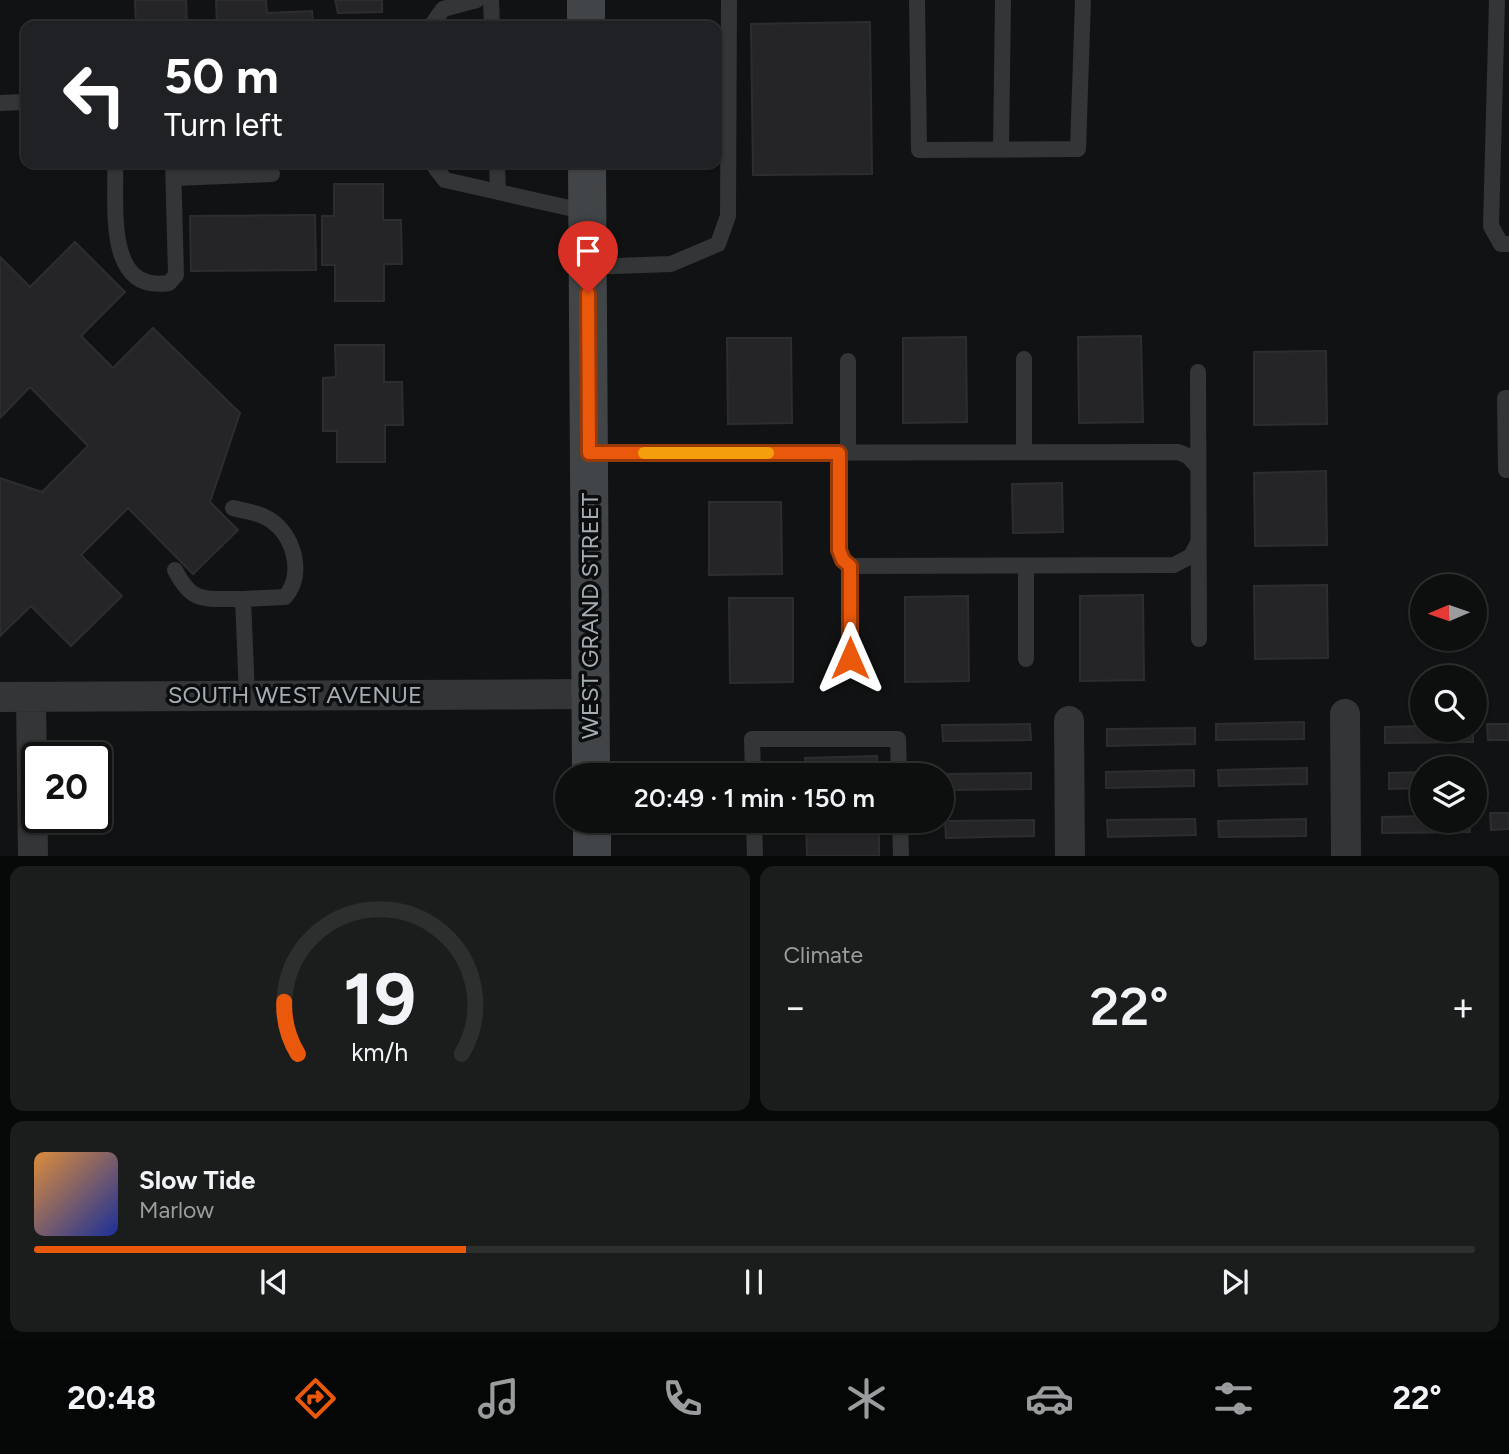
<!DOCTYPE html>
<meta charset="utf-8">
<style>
body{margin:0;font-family:Figtree,sans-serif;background:#1b1c1c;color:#f1f3f6;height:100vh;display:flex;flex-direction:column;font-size:26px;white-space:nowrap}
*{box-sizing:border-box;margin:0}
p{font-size:23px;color:#9a9c9e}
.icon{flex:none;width:38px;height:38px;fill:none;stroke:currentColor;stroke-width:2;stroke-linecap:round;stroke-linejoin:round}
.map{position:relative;height:856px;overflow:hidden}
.details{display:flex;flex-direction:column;gap:10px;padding:10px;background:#070808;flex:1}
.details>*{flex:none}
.banner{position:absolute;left:21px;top:21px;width:700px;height:147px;border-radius:14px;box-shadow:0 2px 5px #0004,0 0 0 2px #2d2e2e;background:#202124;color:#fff;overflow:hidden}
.needle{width:46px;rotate:268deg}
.controls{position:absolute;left:1410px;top:574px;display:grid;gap:14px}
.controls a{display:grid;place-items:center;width:77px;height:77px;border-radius:50%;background:#0d0e0e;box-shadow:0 2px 5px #0004,0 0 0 2px #2d2e2e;font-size:35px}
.speed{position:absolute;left:21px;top:742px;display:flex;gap:14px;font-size:35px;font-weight:700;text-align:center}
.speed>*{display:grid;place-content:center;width:91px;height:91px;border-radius:50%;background:#0d0e0e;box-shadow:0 2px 5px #0004,0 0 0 2px #2d2e2e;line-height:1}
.speed .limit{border:4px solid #111;border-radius:10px;background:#fff;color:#111}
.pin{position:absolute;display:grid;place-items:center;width:60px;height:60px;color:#fff;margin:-72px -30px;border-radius:50% 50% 50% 0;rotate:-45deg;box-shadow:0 0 7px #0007}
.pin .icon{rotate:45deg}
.me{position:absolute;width:77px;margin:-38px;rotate:0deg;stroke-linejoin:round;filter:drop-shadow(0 0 5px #0008)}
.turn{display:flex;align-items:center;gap:24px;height:147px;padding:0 28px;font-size:32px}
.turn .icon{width:91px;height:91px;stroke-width:2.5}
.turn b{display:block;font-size:49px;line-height:60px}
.big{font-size:52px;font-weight:600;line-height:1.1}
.details .widget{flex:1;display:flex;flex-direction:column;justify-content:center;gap:10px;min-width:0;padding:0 24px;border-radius:14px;background:#1b1c1c}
.details .dial{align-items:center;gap:0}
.dial svg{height:182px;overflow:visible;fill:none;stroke:#2d2e2e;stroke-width:7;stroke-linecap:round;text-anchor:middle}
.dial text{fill:#f1f3f6;stroke:none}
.song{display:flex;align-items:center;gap:21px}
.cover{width:84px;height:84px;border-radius:10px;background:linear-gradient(135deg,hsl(30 70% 55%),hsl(230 70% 35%))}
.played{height:7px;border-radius:4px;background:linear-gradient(90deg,#ea580c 30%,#2d2e2e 30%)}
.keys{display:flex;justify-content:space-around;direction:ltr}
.heat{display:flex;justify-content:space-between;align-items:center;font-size:38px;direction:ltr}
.details .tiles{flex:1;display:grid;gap:10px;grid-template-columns:1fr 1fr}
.widget:last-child{grid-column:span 2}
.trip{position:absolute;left:555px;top:763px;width:399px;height:70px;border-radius:35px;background:#0d0e0e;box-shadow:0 2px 5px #0004,0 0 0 2px #2d2e2e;font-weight:600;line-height:70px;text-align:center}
.menu{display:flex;height:112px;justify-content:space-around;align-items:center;background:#050606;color:#9a9c9e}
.menu .icon{width:49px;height:49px}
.menu .active{color:#ea580c}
.menu b{font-size:32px;color:#f1f3f6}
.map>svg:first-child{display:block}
</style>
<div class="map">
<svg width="1509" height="856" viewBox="0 0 1509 856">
<rect width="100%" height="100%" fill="#111213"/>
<path fill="#252527" stroke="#2c2d2f" stroke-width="2" d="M 135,0 L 186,0 L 187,26 L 136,26 Z
M 216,0 L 266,0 L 267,13 L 312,11 L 313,26 L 217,26 Z
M 335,0 L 382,0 L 382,12 L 338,13 Z
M 870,22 L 872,174 L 753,175 L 751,24 Z
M 334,184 L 383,184 L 383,220 L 401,220 L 402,264 L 384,264 L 384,301 L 335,301 L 335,265 L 322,265 L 322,216 L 334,216 Z
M 315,215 L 316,270 L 191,271 L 190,216 Z
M 75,242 L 125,292 L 81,336 L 113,368 L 153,328 L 240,413 L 210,502 L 238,530 L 193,574 L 128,508 L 81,555 L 122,596 L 71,646 L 31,606 L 0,636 L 0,478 L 42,492 L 88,446 L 30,387 L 0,418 L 0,257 L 30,287 Z
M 1141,336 L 1143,422 L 1079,423 L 1078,337 Z
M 966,337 L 967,422 L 903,423 L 903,338 Z
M 727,338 L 791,338 L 792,423 L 728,424 Z
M 335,345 L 384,345 L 384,382 L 402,382 L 403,425 L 385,425 L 385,462 L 337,462 L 337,431 L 323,431 L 323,378 L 336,377 Z
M 1326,351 L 1327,424 L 1254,425 L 1254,352 Z
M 1326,471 L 1327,545 L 1255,546 L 1254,473 Z
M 1062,483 L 1063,532 L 1013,533 L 1012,484 Z
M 709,502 L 781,502 L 782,574 L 709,575 Z
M 1327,585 L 1328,658 L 1255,659 L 1254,586 Z
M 1143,595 L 1144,680 L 1080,681 L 1080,596 Z
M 968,596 L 969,681 L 905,682 L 905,597 Z
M 729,598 L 793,598 L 793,682 L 730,683 Z
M 1304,722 L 1304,739 L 1216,740 L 1216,724 Z
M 1030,724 L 1031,740 L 943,741 L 942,725 Z
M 1487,724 L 1509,724 L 1509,740 L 1488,740 Z
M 1423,726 L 1423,730 L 1473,730 L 1473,742 L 1385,743 L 1385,727 Z
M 1195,728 L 1195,744 L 1107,746 L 1107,729 Z
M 877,756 L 878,775 L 805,775 L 805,758 Z
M 1307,768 L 1307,784 L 1219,786 L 1218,770 Z
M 1194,770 L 1194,786 L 1106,788 L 1106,772 Z
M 1423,772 L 1423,788 L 1389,789 L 1389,773 Z
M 1031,773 L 1031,789 L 944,790 L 943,774 Z
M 1490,813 L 1509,813 L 1509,829 L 1491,830 Z
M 1423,816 L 1423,821 L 1470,821 L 1470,832 L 1382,833 L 1382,817 Z
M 1195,819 L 1196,835 L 1108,837 L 1107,820 Z
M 1306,819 L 1306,836 L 1219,837 L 1218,821 Z
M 1034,820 L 1034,836 L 946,838 L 945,821 Z
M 806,821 L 879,821 L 879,856 L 807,856 Z"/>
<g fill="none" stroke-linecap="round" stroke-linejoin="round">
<path stroke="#333537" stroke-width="16" d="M 491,0 L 492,26
M 917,0 L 919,150 L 1078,149 L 1083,0
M 1497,0 L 1491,226 L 1501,244 L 1509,244
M 431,26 L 443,9 L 477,0
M 0,103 L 26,102
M 1001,150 L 1003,0
M 115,163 C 117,205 104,293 169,283 L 176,275 L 173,163
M 435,163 L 435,167 L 445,180 L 587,212
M 497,163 L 498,192
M 174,178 L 272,174
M 587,267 L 671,264 L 718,244 L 728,216 L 729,0
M 1024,359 L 1024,452
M 848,361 L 848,453
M 1198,372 L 1199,639
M 589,453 L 1178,452 L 1188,456 L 1198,467
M 839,453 L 839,550 L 843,560 L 850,566 L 1174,565 L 1191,556 L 1198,543
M 1506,470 L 1505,398 L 1509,398
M 233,508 C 243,511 256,512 265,517 C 293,530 306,574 285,597 L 243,599
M 850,566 L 850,658
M 1026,566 L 1026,659
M 175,570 C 193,606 207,598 243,599 L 247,696
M 753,775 L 752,739 L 898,739 L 899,775
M 754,821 L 755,856
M 900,821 L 901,856"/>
<path stroke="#333537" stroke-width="30" d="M 0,697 L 591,694
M 31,697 L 33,856
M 1345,714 L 1346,856
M 1069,721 L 1070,856"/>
<path stroke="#414547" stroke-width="38" d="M 586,0 L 586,26
M 587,163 L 591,775
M 592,821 L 592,856"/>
</g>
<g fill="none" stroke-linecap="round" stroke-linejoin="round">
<g stroke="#983908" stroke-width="18">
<path id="route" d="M 588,293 L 589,453 L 839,453 L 839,550 L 843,560 L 850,566 L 850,658"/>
</g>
<use href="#route" stroke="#ea580c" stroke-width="12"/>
<path stroke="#f59e0b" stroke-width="12" d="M 644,453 L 768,453"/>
</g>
<g text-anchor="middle" stroke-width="7" stroke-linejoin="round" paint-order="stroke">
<g font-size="24" fill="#a4adb2" stroke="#0c0d0e">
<text transform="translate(590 616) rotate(-90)" y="8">WEST GRAND STREET</text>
<text x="295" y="703">SOUTH WEST AVENUE</text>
</g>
</g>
</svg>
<div class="controls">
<a><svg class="needle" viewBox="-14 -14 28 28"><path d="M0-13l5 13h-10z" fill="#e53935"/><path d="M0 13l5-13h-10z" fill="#9a9c9e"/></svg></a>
<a><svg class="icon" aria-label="search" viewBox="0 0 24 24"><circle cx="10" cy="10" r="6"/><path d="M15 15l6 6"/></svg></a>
<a><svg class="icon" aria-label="layers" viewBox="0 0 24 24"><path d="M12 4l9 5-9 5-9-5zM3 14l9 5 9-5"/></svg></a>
</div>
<div class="speed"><div class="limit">20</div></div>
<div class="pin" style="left:588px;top:293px;background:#d93025"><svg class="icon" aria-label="arrive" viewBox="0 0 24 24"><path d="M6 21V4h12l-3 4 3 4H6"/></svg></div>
<svg class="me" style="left:850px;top:658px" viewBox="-20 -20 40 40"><path d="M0-17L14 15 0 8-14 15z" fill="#ea580c" stroke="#fff" stroke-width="4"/></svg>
<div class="trip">20:49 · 1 min · 150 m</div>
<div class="banner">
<div class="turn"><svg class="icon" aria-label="left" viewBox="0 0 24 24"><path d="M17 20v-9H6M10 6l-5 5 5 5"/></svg><div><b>50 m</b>Turn left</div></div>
</div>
</div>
<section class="details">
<div class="tiles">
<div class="widget dial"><svg viewBox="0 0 100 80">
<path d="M14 69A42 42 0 1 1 86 69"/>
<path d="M14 69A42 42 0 0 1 8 46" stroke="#ea580c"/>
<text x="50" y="56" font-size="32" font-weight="700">19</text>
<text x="50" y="72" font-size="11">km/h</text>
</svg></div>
<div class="widget"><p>Climate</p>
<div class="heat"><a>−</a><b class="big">22°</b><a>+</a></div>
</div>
<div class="widget">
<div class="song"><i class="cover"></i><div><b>Slow Tide</b><p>Marlow</p></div></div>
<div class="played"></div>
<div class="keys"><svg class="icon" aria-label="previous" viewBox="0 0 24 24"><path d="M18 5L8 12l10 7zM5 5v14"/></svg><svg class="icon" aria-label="pause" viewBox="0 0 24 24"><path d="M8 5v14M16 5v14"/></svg><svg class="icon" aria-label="next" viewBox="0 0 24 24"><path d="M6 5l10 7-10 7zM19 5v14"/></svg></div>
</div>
</div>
</section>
<nav class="menu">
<b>20:48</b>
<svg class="icon active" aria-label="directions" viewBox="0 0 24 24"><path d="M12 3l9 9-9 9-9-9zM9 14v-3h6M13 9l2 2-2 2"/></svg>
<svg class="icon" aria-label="music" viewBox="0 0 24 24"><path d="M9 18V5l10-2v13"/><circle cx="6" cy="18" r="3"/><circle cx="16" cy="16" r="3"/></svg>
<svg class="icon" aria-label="phone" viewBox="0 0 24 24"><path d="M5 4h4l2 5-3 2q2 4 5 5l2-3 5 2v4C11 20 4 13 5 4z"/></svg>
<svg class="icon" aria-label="climate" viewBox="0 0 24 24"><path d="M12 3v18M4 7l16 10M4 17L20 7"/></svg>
<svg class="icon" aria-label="car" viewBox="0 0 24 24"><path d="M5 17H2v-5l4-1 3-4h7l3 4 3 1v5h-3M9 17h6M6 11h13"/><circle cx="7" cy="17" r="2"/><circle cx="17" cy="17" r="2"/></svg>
<svg class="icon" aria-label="filters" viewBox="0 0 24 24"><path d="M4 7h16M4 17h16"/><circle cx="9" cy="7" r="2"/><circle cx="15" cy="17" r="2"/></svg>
<b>22°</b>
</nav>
